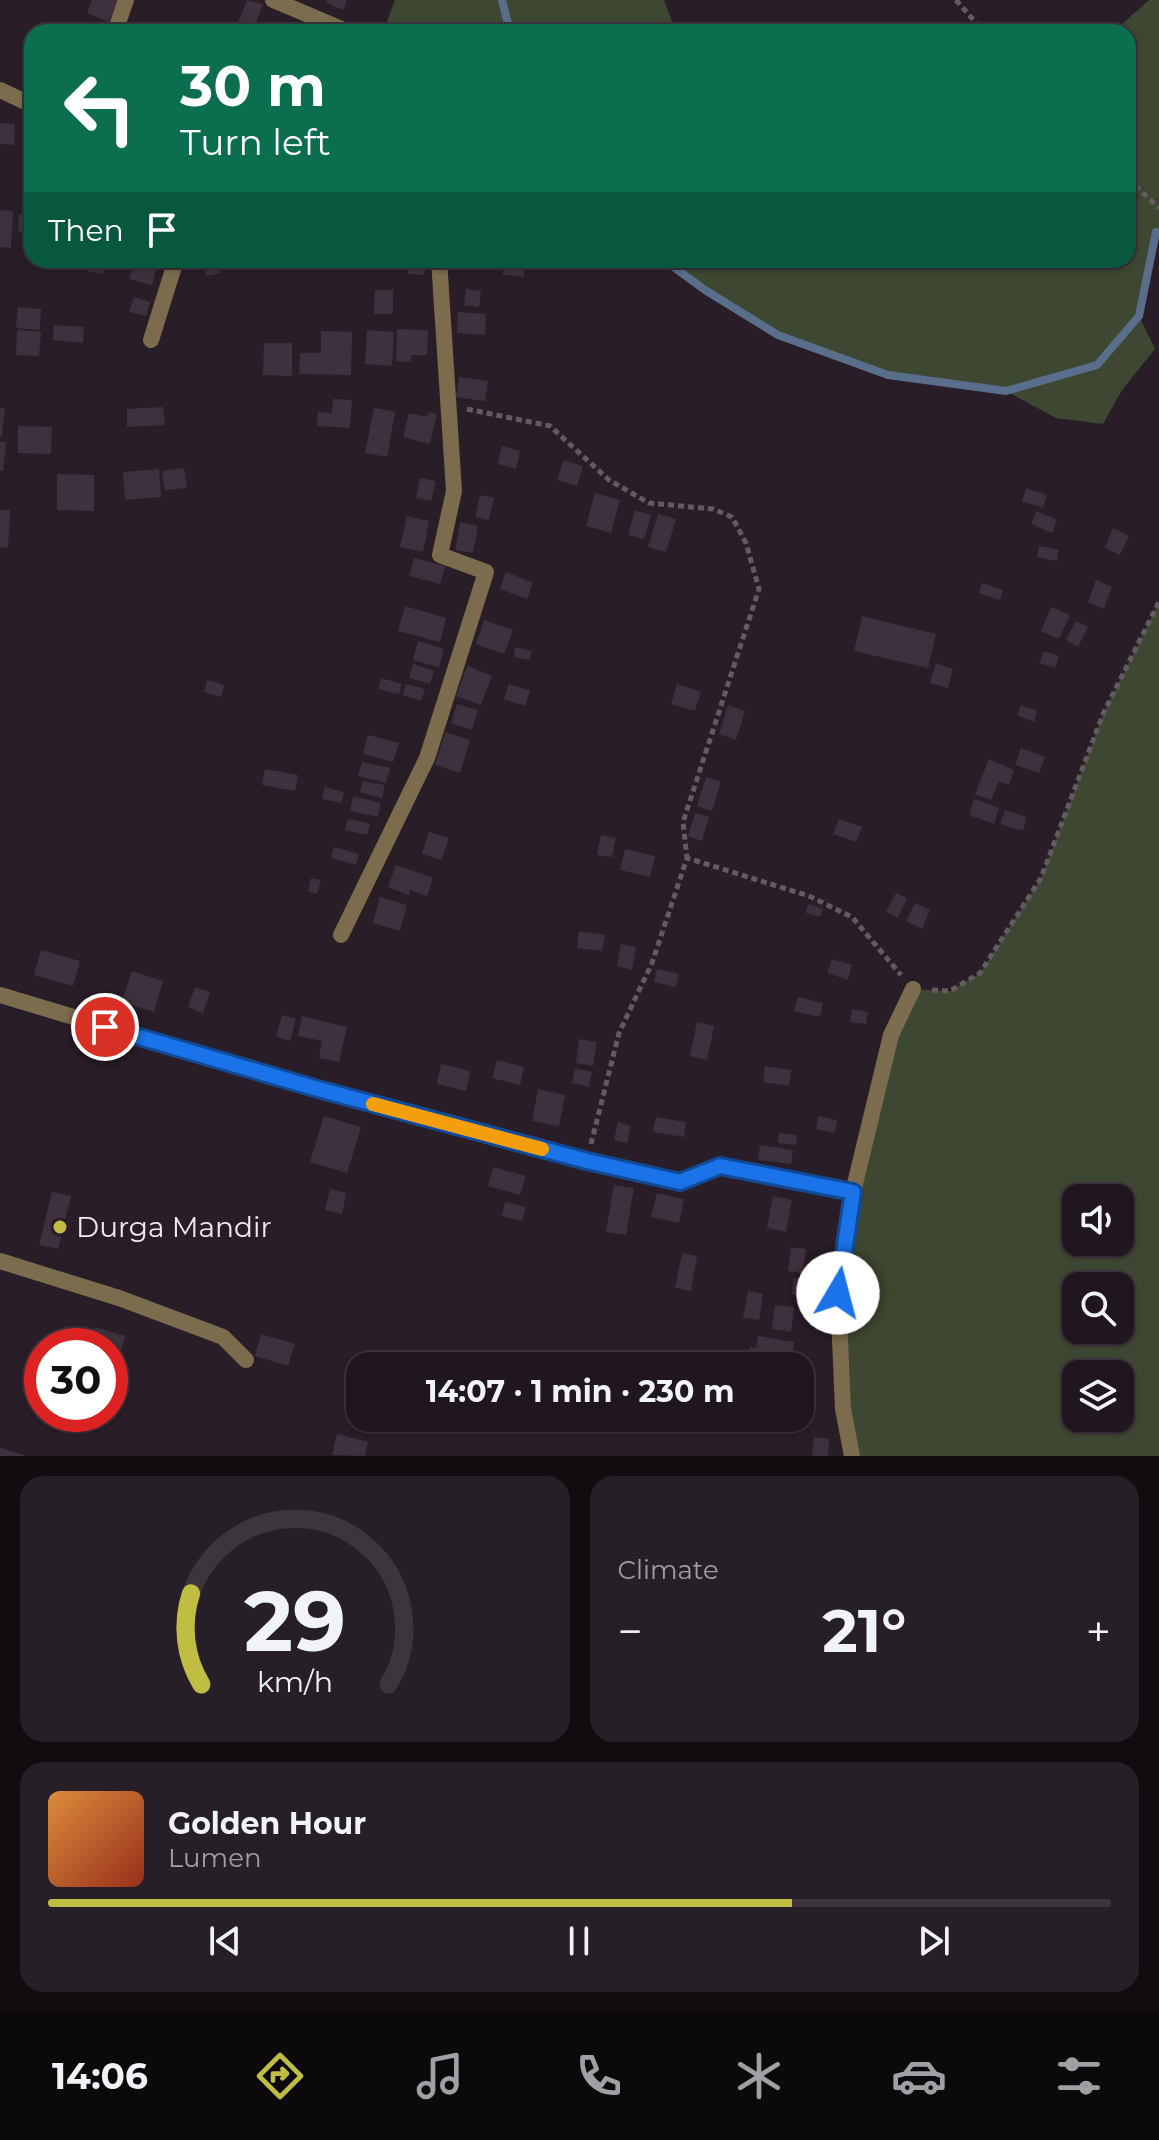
<!DOCTYPE html>
<meta charset="utf-8">
<style>
body{margin:0;font-family:Montserrat,sans-serif;background:#271f27;color:#f1f3f6;height:100vh;display:flex;flex-direction:column;font-size:30px;white-space:nowrap}
*{box-sizing:border-box;margin:0}
p{font-size:26px;color:#a19fa4}
.icon{flex:none;width:44px;height:44px;fill:none;stroke:currentColor;stroke-width:2;stroke-linecap:round;stroke-linejoin:round}
.map{position:relative;height:1456px;overflow:hidden}
.details{display:flex;flex-direction:column;gap:20px;padding:20px;background:#110c10;flex:1}
.details>*{flex:none}
.top-card{position:absolute;left:24px;top:24px;width:1112px;height:244px;border-radius:24px;box-shadow:0 2px 6px #0004,0 0 0 2px #3c353c;background:#0b6e4f;color:#fff;overflow:hidden}
.fabs{position:absolute;left:1062px;top:1184px;display:grid;gap:16px}
.fabs a{display:grid;place-items:center;width:72px;height:72px;border-radius:16px;background:#1f161e;box-shadow:0 2px 6px #0004,0 0 0 2px #3c353c;font-size:40px}
.speed{position:absolute;left:24px;top:1328px;display:flex;gap:16px;font-size:40px;font-weight:700;text-align:center}
.speed>*{display:grid;place-content:center;width:104px;height:104px;border-radius:50%;background:#1f161e;box-shadow:0 2px 6px #0004,0 0 0 2px #3c353c;line-height:1}
.speed .limit{border:12px solid #d22;background:#fff;color:#111}
.pin{position:absolute;display:grid;place-items:center;width:68px;height:68px;color:#fff;margin:-34px;border:4px solid #fff;border-radius:50%;box-shadow:0 2px 8px #0007}
.me{position:absolute;width:88px;margin:-44px;rotate:8deg;stroke-linejoin:round;filter:drop-shadow(0 0 6px #0008)}
.turn{display:flex;align-items:center;gap:28px;height:168px;padding:0 24px;font-size:36px}
.turn .icon{width:104px;height:104px;stroke-width:2.5}
.turn b{display:block;font-size:56px;line-height:68px}
.then{display:flex;align-items:center;height:76px;padding:0 24px;background:#0003;gap:16px;font-size:30px}
.big{font-size:60px;font-weight:700;line-height:1.1}
.details .tile{flex:1;display:flex;flex-direction:column;justify-content:center;gap:12px;min-width:0;padding:0 28px;border-radius:24px;background:#271f27}
.details .dial{align-items:center;gap:0}
.dial svg{height:208px;overflow:visible;fill:none;stroke:#3c353c;stroke-width:7;stroke-linecap:round;text-anchor:middle}
.dial text{fill:#f1f3f6;stroke:none}
.song{display:flex;align-items:center;gap:24px}
.cover{width:96px;height:96px;border-radius:12px;background:linear-gradient(135deg,hsl(30 70% 55%),hsl(10 70% 35%))}
.played{height:8px;border-radius:4px;background:linear-gradient(90deg,#bfbe42 70%,#3c353c 70%)}
.keys{display:flex;justify-content:space-around;direction:ltr}
.heat{display:flex;justify-content:space-between;align-items:center;font-size:44px;direction:ltr}
.details .tiles{flex:1;display:grid;gap:20px;grid-template-columns:1fr 1fr}
.tile:last-child{grid-column:span 2}
.trip{position:absolute;left:346px;top:1352px;width:468px;height:80px;border-radius:24px;background:#1f161e;box-shadow:0 2px 6px #0004,0 0 0 2px #3c353c;font-weight:700;line-height:80px;text-align:center}
.tabs{display:flex;height:128px;justify-content:space-around;align-items:center;background:#0c090c;color:#a19fa4}
.tabs .icon{width:56px;height:56px}
.tabs .active{color:#bfbe42}
.tabs b{font-size:36px;color:#f1f3f6}
.map>svg:first-child{display:block}
</style>
<div class="map">
<svg width="1159" height="1456" viewBox="0 0 1159 1456">
<rect width="100%" height="100%" fill="#291d28"/>
<path fill="#3e4731" fill-rule="evenodd" d="M 395,0 L 664,0 L 676,32 L 383,32 Z
M 1149,0 L 1159,0 L 1159,230 L 1156,232 L 1139,316 L 1155,349 L 1122,390 L 1103,424 L 1056,418 L 1006,391 L 888,375 L 778,335 L 705,290 L 664,260 L 1128,260 L 1128,32 L 1113,32 Z
M 1159,602 L 1159,1456 L 852,1456 L 838,1293 L 891,1035 L 913,989 L 950,991 L 980,973 L 1041,878 L 1103,714 ZM 1076,1198 L 1120,1198 L 1120,1242 L 1076,1242 ZM 1076,1286 L 1120,1286 L 1120,1330 L 1076,1330 ZM 1076,1374 L 1120,1374 L 1120,1418 L 1076,1418 Z"/>
<g fill="none" stroke-linecap="round" stroke-linejoin="round">
<path stroke="#596e8a" stroke-width="8" d="M 502,0 L 510,32
M 664,260 L 705,290 L 778,335 L 888,375 L 1006,391 L 1097,365 L 1139,316 L 1156,232"/>
</g>
<path fill="#3e313d" d="M 92,0 L 118,0 L 109,22 L 87,13 Z
M 247,0 L 263,4 L 253,31 L 237,25 Z
M 327,0 L 347,0 L 343,10 L 326,3 Z
M 132,25 L 150,32 L 129,32 Z
M 0,123 L 15,124 L 14,145 L 0,144 Z
M 0,210 L 13,211 L 11,248 L 0,247 Z
M 19,214 L 32,215 L 32,233 L 18,232 Z
M 90,260 L 106,260 L 103,274 L 87,271 Z
M 135,260 L 157,266 L 152,285 L 129,279 Z
M 203,260 L 218,260 L 221,273 L 206,276 Z
M 408,260 L 425,261 L 424,275 L 408,274 Z
M 504,260 L 525,260 L 524,277 L 503,275 Z
M 466,289 L 481,291 L 479,307 L 464,305 Z
M 375,290 L 393,290 L 393,314 L 374,314 Z
M 134,297 L 150,302 L 146,316 L 129,312 Z
M 18,307 L 41,309 L 40,330 L 16,328 Z
M 458,312 L 486,314 L 485,335 L 457,333 Z
M 54,325 L 84,327 L 83,343 L 53,340 Z
M 397,329 L 428,330 L 427,355 L 411,355 L 411,362 L 396,361 Z
M 17,330 L 41,332 L 39,356 L 16,355 Z
M 367,330 L 394,332 L 392,366 L 365,364 Z
M 321,331 L 352,332 L 351,375 L 299,374 L 300,353 L 321,353 Z
M 264,343 L 292,343 L 292,376 L 263,375 Z
M 459,377 L 488,381 L 485,401 L 456,397 Z
M 333,399 L 352,400 L 350,428 L 317,426 L 318,412 L 332,413 Z
M 163,407 L 165,425 L 127,427 L 127,409 Z
M 0,408 L 5,408 L 2,436 L 0,436 Z
M 374,408 L 395,412 L 387,457 L 365,453 Z
M 428,412 L 437,414 L 430,444 L 403,437 L 409,413 L 427,417 Z
M 18,426 L 52,427 L 51,454 L 18,453 Z
M 0,442 L 6,442 L 3,471 L 0,471 Z
M 502,446 L 520,451 L 516,469 L 498,464 Z
M 564,460 L 583,466 L 577,486 L 557,480 Z
M 184,468 L 187,488 L 165,490 L 162,471 Z
M 159,469 L 161,497 L 125,500 L 123,472 Z
M 57,474 L 94,475 L 94,511 L 57,510 Z
M 420,478 L 436,481 L 431,501 L 416,498 Z
M 1026,488 L 1047,495 L 1043,508 L 1022,501 Z
M 595,493 L 620,500 L 611,533 L 586,526 Z
M 480,495 L 494,498 L 489,520 L 475,517 Z
M 0,510 L 10,510 L 8,548 L 0,547 Z
M 635,510 L 651,515 L 644,539 L 628,535 Z
M 1036,511 L 1057,520 L 1052,533 L 1031,524 Z
M 658,514 L 676,519 L 666,552 L 648,547 Z
M 407,516 L 429,521 L 423,552 L 400,547 Z
M 460,522 L 478,526 L 473,553 L 455,550 Z
M 1113,528 L 1129,536 L 1120,555 L 1105,548 Z
M 1039,546 L 1059,550 L 1057,561 L 1037,557 Z
M 414,558 L 445,566 L 440,584 L 409,576 Z
M 506,572 L 533,583 L 527,599 L 500,589 Z
M 1096,580 L 1112,587 L 1104,609 L 1088,602 Z
M 982,583 L 1003,590 L 1000,600 L 979,593 Z
M 405,606 L 446,618 L 440,642 L 398,631 Z
M 1051,607 L 1070,615 L 1059,639 L 1041,631 Z
M 862,616 L 936,634 L 928,668 L 854,651 Z
M 484,620 L 513,630 L 504,654 L 476,644 Z
M 1076,621 L 1088,627 L 1078,647 L 1066,640 Z
M 418,641 L 444,649 L 439,667 L 413,660 Z
M 515,647 L 532,651 L 529,660 L 514,657 Z
M 1044,651 L 1059,656 L 1055,668 L 1039,663 Z
M 936,663 L 953,669 L 948,688 L 930,683 Z
M 413,664 L 434,671 L 430,684 L 409,678 Z
M 467,666 L 492,676 L 481,705 L 456,696 Z
M 381,678 L 402,684 L 399,694 L 378,689 Z
M 207,680 L 224,685 L 221,697 L 204,692 Z
M 406,684 L 425,689 L 421,701 L 403,695 Z
M 509,684 L 530,691 L 525,706 L 504,699 Z
M 677,684 L 701,692 L 695,711 L 671,704 Z
M 457,704 L 478,710 L 472,730 L 451,723 Z
M 728,705 L 745,711 L 736,740 L 719,734 Z
M 1021,705 L 1037,711 L 1034,722 L 1017,715 Z
M 445,732 L 470,740 L 460,773 L 435,765 Z
M 368,735 L 399,743 L 393,762 L 363,754 Z
M 1021,748 L 1045,757 L 1039,773 L 1015,765 Z
M 989,759 L 1014,770 L 1009,785 L 999,781 L 991,800 L 975,794 Z
M 362,762 L 390,768 L 386,783 L 358,776 Z
M 265,769 L 298,775 L 295,791 L 262,785 Z
M 706,777 L 721,782 L 712,811 L 697,806 Z
M 363,781 L 385,785 L 382,798 L 360,792 Z
M 325,787 L 344,792 L 342,803 L 322,799 Z
M 353,796 L 381,803 L 378,817 L 350,811 Z
M 974,799 L 999,808 L 994,824 L 969,815 Z
M 1005,810 L 1027,817 L 1023,831 L 1000,824 Z
M 695,813 L 709,817 L 702,841 L 688,836 Z
M 348,819 L 370,824 L 367,835 L 345,830 Z
M 839,819 L 862,827 L 856,842 L 833,834 Z
M 429,832 L 449,838 L 441,860 L 422,854 Z
M 601,835 L 616,838 L 612,857 L 597,855 Z
M 334,847 L 359,854 L 356,865 L 331,858 Z
M 625,849 L 655,856 L 650,877 L 620,870 Z
M 396,865 L 433,878 L 427,896 L 410,890 L 409,895 L 388,887 Z
M 311,878 L 321,880 L 317,894 L 308,891 Z
M 896,893 L 907,898 L 898,918 L 886,912 Z
M 380,897 L 407,905 L 400,931 L 373,923 Z
M 915,903 L 930,910 L 922,929 L 906,921 Z
M 808,904 L 823,909 L 820,917 L 806,913 Z
M 579,931 L 605,935 L 602,951 L 577,948 Z
M 621,944 L 636,947 L 632,970 L 617,966 Z
M 41,950 L 80,961 L 73,986 L 34,975 Z
M 832,959 L 852,965 L 848,980 L 827,973 Z
M 657,969 L 679,974 L 676,987 L 654,982 Z
M 132,971 L 163,981 L 154,1012 L 122,1002 Z
M 195,987 L 210,992 L 203,1013 L 188,1007 Z
M 798,997 L 823,1003 L 820,1017 L 794,1011 Z
M 852,1009 L 868,1012 L 866,1024 L 850,1022 Z
M 282,1015 L 296,1019 L 290,1041 L 276,1036 Z
M 302,1016 L 347,1027 L 339,1062 L 319,1058 L 322,1041 L 298,1036 Z
M 697,1022 L 714,1026 L 707,1060 L 690,1056 Z
M 579,1039 L 597,1042 L 593,1066 L 576,1063 Z
M 497,1060 L 524,1067 L 520,1085 L 492,1078 Z
M 441,1064 L 470,1071 L 466,1091 L 437,1084 Z
M 765,1066 L 791,1070 L 789,1086 L 763,1082 Z
M 575,1068 L 592,1072 L 589,1087 L 572,1083 Z
M 538,1089 L 565,1095 L 559,1126 L 532,1121 Z
M 324,1116 L 361,1127 L 347,1173 L 310,1162 Z
M 818,1116 L 837,1120 L 835,1133 L 816,1129 Z
M 656,1117 L 686,1122 L 684,1137 L 653,1132 Z
M 618,1122 L 631,1126 L 627,1143 L 614,1140 Z
M 779,1133 L 797,1135 L 796,1145 L 778,1143 Z
M 760,1145 L 793,1150 L 791,1164 L 758,1160 Z
M 493,1167 L 526,1176 L 520,1195 L 488,1186 Z
M 614,1185 L 634,1188 L 626,1235 L 606,1232 Z
M 330,1189 L 346,1193 L 342,1214 L 325,1210 Z
M 52,1192 L 71,1196 L 58,1249 L 39,1245 Z
M 657,1193 L 684,1199 L 679,1223 L 651,1217 Z
M 773,1196 L 792,1200 L 786,1232 L 767,1228 Z
M 505,1202 L 526,1207 L 522,1221 L 502,1216 Z
M 791,1247 L 806,1249 L 803,1273 L 788,1271 Z
M 682,1253 L 697,1256 L 691,1291 L 675,1288 Z
M 793,1278 L 813,1280 L 812,1296 L 792,1294 Z
M 748,1291 L 763,1294 L 759,1320 L 743,1318 Z
M 775,1305 L 794,1307 L 791,1332 L 772,1329 Z
M 95,1327 L 125,1336 L 118,1362 L 110,1360 L 110,1346 L 90,1346 Z
M 261,1334 L 295,1344 L 288,1366 L 255,1356 Z
M 758,1336 L 794,1342 L 791,1366 L 747,1366 L 750,1347 L 756,1348 Z
M 779,1418 L 798,1418 L 799,1426 L 780,1428 Z
M 337,1434 L 368,1442 L 365,1456 L 332,1455 Z
M 814,1437 L 829,1439 L 828,1456 L 812,1456 Z
M 0,1448 L 24,1455 L 24,1456 L 0,1456 Z"/>
<g fill="none" stroke-linecap="round" stroke-linejoin="round">
<path stroke="#655a64" stroke-width="5" stroke-dasharray="6 4" stroke-linecap="butt" d="M 956,0 L 984,32
M 1128,179 L 1159,208
M 467,409 L 550,426 L 609,480 L 649,503 L 713,509 L 732,517 L 746,543 L 759,589 L 683,822 L 687,858
M 932,990 L 950,991 L 980,973 L 1041,878 L 1103,714 L 1159,602
M 591,1144 L 619,1033 L 652,963 L 687,858 L 809,896 L 852,917 L 901,975"/>
<path stroke="#7a6c4c" stroke-width="16" d="M 273,0 L 349,32
M 115,32 L 126,0
M 0,90 L 32,105
M 151,340 L 176,260
M 341,935 L 427,758 L 486,572 L 440,555 L 454,491 L 439,260
M 0,995 L 274,1077 L 587,1161 L 680,1182 L 720,1166 L 853,1192
M 0,1261 L 119,1298 L 223,1337 L 246,1360
M 852,1456 L 843,1409 L 838,1293 L 853,1192 L 891,1035 L 913,989"/>
</g>
<g fill="none" stroke-linecap="round" stroke-linejoin="round">
<g stroke="#114b97" stroke-width="20">
<path id="route" d="M 105,1027 L 318,1089 L 587,1161 L 680,1182 L 720,1166 L 853,1192 L 838,1293"/>
</g>
<use href="#route" stroke="#1a73e8" stroke-width="14"/>
<path stroke="#f59e0b" stroke-width="14" d="M 373,1104 L 542,1149"/>
</g>
<circle fill="#bfbe42" stroke="#291d28" stroke-width="3" cx="60" cy="1227" r="8"/>
<g text-anchor="middle" stroke-width="8" stroke-linejoin="round" paint-order="stroke">
<g font-size="28" fill="#f1e8f0" stroke="#291d28" text-anchor="start">
<text x="76" y="1237">Durga Mandir</text>
</g>
</g>
</svg>
<div class="fabs">
<a><svg class="icon" aria-label="sound" viewBox="0 0 24 24"><path d="M4 9h4l5-4v14l-5-4H4zM17 9q2 3 0 6"/></svg></a>
<a><svg class="icon" aria-label="search" viewBox="0 0 24 24"><circle cx="10" cy="10" r="6"/><path d="M15 15l6 6"/></svg></a>
<a><svg class="icon" aria-label="layers" viewBox="0 0 24 24"><path d="M12 4l9 5-9 5-9-5zM3 14l9 5 9-5"/></svg></a>
</div>
<div class="speed"><div class="limit">30</div></div>
<div class="pin" style="left:105px;top:1027px;background:#d93025"><svg class="icon" aria-label="arrive" viewBox="0 0 24 24"><path d="M6 21V4h12l-3 4 3 4H6"/></svg></div>
<svg class="me" style="left:838px;top:1293px" viewBox="-20 -20 40 40"><circle r="19" fill="#fff"/><path d="M0-13L10 11 0 6-10 11z" fill="#1a73e8"/></svg>
<div class="trip">14:07 · 1 min · 230 m</div>
<div class="top-card">
<div class="turn"><svg class="icon" aria-label="left" viewBox="0 0 24 24"><path d="M17 20v-9H6M10 6l-5 5 5 5"/></svg><div><b>30 m</b>Turn left</div></div>
<div class="then">Then<svg class="icon" aria-label="arrive" viewBox="0 0 24 24"><path d="M6 21V4h12l-3 4 3 4H6"/></svg></div>
</div>
</div>
<section class="details">
<div class="tiles">
<div class="tile dial"><svg viewBox="0 0 100 80">
<path d="M14 69A42 42 0 1 1 86 69"/>
<path d="M14 69A42 42 0 0 1 10 34" stroke="#bfbe42"/>
<text x="50" y="56" font-size="32" font-weight="700">29</text>
<text x="50" y="72" font-size="11">km/h</text>
</svg></div>
<div class="tile"><p>Climate</p>
<div class="heat"><a>−</a><b class="big">21°</b><a>+</a></div>
</div>
<div class="tile">
<div class="song"><i class="cover"></i><div><b>Golden Hour</b><p>Lumen</p></div></div>
<div class="played"></div>
<div class="keys"><svg class="icon" aria-label="previous" viewBox="0 0 24 24"><path d="M18 5L8 12l10 7zM5 5v14"/></svg><svg class="icon" aria-label="pause" viewBox="0 0 24 24"><path d="M8 5v14M16 5v14"/></svg><svg class="icon" aria-label="next" viewBox="0 0 24 24"><path d="M6 5l10 7-10 7zM19 5v14"/></svg></div>
</div>
</div>
</section>
<nav class="tabs">
<b>14:06</b>
<svg class="icon active" aria-label="directions" viewBox="0 0 24 24"><path d="M12 3l9 9-9 9-9-9zM9 14v-3h6M13 9l2 2-2 2"/></svg>
<svg class="icon" aria-label="music" viewBox="0 0 24 24"><path d="M9 18V5l10-2v13"/><circle cx="6" cy="18" r="3"/><circle cx="16" cy="16" r="3"/></svg>
<svg class="icon" aria-label="phone" viewBox="0 0 24 24"><path d="M5 4h4l2 5-3 2q2 4 5 5l2-3 5 2v4C11 20 4 13 5 4z"/></svg>
<svg class="icon" aria-label="climate" viewBox="0 0 24 24"><path d="M12 3v18M4 7l16 10M4 17L20 7"/></svg>
<svg class="icon" aria-label="car" viewBox="0 0 24 24"><path d="M5 17H2v-5l4-1 3-4h7l3 4 3 1v5h-3M9 17h6M6 11h13"/><circle cx="7" cy="17" r="2"/><circle cx="17" cy="17" r="2"/></svg>
<svg class="icon" aria-label="filters" viewBox="0 0 24 24"><path d="M4 7h16M4 17h16"/><circle cx="9" cy="7" r="2"/><circle cx="15" cy="17" r="2"/></svg>
</nav>
